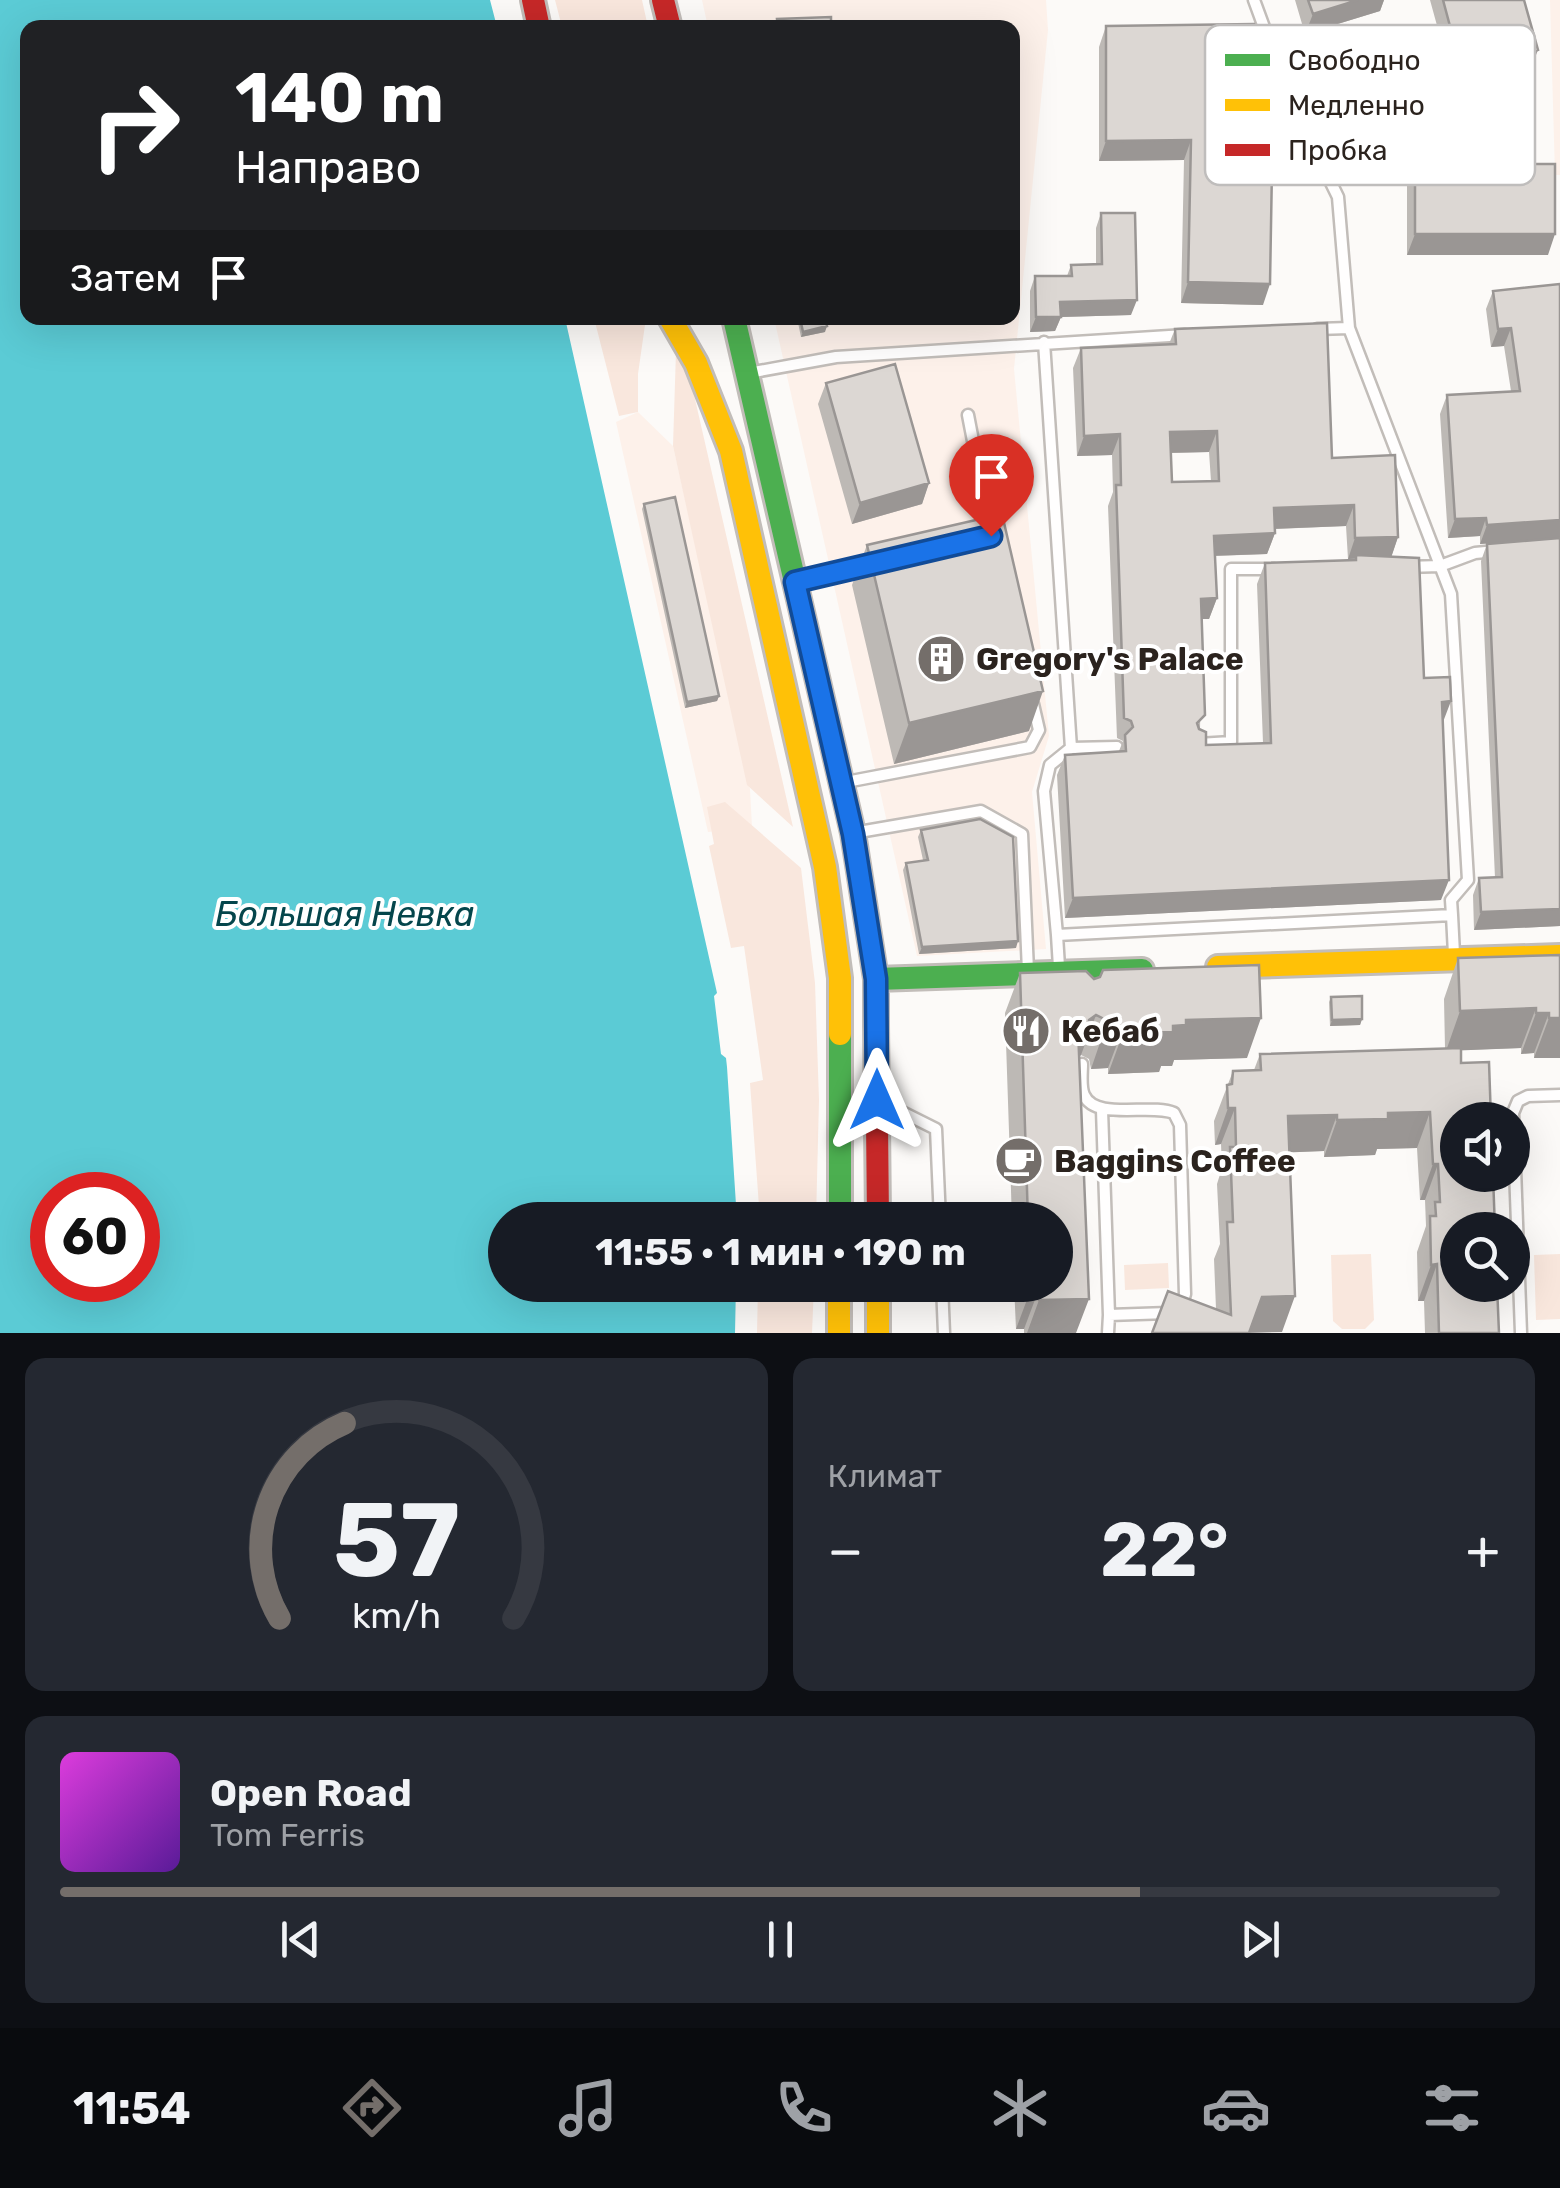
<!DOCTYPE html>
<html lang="ru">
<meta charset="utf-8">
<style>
body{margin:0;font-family:Rubik,sans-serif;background:#242831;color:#f1f3f6;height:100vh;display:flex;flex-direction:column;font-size:38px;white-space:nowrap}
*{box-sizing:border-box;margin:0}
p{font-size:32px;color:#9ea1a6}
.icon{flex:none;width:55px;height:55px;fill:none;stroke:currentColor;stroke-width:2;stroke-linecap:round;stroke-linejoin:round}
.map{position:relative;height:1333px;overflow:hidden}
.details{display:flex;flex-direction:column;gap:25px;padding:25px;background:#0d0f14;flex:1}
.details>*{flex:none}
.guide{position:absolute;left:20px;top:20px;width:1000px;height:305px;border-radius:20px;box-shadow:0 10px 40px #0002;background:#202124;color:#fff;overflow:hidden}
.fabs{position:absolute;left:1440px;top:1102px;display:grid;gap:20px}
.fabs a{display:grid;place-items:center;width:90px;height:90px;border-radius:50%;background:#171b24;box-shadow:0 10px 40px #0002;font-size:50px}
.speed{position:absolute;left:30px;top:1172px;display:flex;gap:20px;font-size:50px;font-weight:700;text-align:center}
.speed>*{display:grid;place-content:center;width:130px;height:130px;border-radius:50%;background:#171b24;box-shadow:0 10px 40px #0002;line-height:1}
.speed .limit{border:15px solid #d22;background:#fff;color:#111}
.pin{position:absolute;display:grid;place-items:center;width:85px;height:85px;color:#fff;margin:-102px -42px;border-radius:50% 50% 50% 0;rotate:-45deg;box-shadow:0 0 10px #0007}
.pin .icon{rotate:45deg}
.me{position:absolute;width:110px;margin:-55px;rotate:0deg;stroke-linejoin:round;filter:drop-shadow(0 0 8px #0008)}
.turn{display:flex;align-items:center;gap:35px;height:210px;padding:0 50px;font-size:45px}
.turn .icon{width:130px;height:130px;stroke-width:2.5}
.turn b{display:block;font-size:70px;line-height:85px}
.then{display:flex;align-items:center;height:95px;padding:0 50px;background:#0003;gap:20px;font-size:38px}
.big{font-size:75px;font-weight:700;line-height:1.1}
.details .widget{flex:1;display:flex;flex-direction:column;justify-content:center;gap:15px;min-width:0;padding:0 35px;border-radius:20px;background:#242831}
.details .dial{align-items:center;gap:0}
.dial svg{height:260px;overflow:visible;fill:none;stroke:#363941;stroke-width:7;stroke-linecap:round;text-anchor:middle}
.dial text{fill:#f1f3f6;stroke:none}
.song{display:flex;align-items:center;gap:30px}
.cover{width:120px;height:120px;border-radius:15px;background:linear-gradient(135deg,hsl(300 70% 55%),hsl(270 70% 35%))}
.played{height:10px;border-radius:5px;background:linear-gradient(90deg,#746e6a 75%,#363941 75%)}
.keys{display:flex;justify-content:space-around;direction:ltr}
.heat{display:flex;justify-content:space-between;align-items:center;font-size:55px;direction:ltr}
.details .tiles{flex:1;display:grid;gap:25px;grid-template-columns:1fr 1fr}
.widget:last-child{grid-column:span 2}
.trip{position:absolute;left:488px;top:1202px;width:585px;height:100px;border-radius:50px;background:#171b24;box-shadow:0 10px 40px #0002;font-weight:700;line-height:100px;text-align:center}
.dock{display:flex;height:160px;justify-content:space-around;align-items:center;background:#090b0e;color:#9ea1a6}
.dock .icon{width:70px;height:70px}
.dock .current{color:#746e6a}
.dock b{font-size:45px;color:#f1f3f6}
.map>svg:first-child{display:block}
</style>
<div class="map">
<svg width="1560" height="1333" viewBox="0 0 1560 1333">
<rect width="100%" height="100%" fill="#fcfaf8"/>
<path fill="#fdf1ea" d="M 702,0 L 1046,0 L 1048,30 L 1014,369 L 1049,736 L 1032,792 L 1046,949 L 917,956 L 774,318 L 1012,318 L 1012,28 L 708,27 Z
M 1550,0 L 1560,0 L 1560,175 L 1555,175 Z
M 638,412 L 673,446 L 750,789 L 752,827 L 708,832 L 616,422 Z"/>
<path fill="#f9e7dd" d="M 555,0 L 642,0 L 648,27 L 562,27 Z
M 594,318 L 646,318 L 638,374 L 638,412 L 619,416 Z
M 676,351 L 692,386 L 793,827 L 747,785 L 673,446 Z
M 725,802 L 801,868 L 815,983 L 819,1100 L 816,1220 L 760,1220 L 750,1083 L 763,1080 L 744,946 L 731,948 L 709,846 L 714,844 L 707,807 Z
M 1371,1254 L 1374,1320 L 1365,1329 L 1342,1329 L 1333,1321 L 1331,1255 Z
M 1560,1254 L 1560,1319 L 1536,1320 L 1534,1255 Z
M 1168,1263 L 1169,1288 L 1125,1290 L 1124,1265 Z
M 758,1285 L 814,1285 L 812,1333 L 757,1333 Z"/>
<path fill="#5bcbd5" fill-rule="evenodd" d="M 0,0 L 490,0 L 497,27 L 28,28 L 28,318 L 565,318 L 715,984 L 717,993 L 714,996 L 721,1054 L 726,1058 L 727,1067 L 737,1220 L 505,1220 L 505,1285 L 736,1285 L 735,1333 L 0,1333 ZM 52,1195 L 138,1195 L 138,1280 L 52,1280 Z"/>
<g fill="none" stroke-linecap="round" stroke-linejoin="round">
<g stroke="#c2bdb9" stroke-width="15">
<path id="lane" d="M 1317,329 L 1349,328
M 1044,342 L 1071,748 L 1050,765 L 1044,791 L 1057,935 L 1452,915 L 1451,900 L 1468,880 L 1451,594 L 1349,328 L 1338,197 L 1291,101 L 1254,0
M 754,372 L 836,357 L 1185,335
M 968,415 L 990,529
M 1406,567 L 1440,566 L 1475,553 L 1496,551
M 801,581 L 872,565
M 1198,744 L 1231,742 L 1231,569 L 1274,569
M 1071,748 L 1117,747
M 846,782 L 1030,747 L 1039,730 L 1033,704
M 859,832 L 981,811 L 1022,834 L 1028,971
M 1452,915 L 1454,954
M 1057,935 L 1059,967
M 1082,1064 C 1082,1073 1080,1087 1084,1095 C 1095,1121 1151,1103 1174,1113 L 1180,1125 L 1185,1294 L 1181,1307 L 1168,1313 L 1109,1315 L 1102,1110
M 884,1103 L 936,1129 L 940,1220
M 942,1285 L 944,1333
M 1108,1333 L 1109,1315
M 1521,1333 L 1513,1113 L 1518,1101 L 1528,1096 L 1560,1095"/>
</g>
<g stroke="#c2bdb9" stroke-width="28">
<path id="fast" d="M 734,318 L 853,833 L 876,979 L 876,1024
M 876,979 L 1142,970
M 840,1034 L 840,1220"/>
</g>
<g stroke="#c2bdb9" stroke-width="28">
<path id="slow" d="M 670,318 L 696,363 L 731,451 L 825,867 L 840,978 L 840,1034
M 1218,967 L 1560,956
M 839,1285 L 839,1333
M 878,1285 L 878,1333"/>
</g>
<g stroke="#c2bdb9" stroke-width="28">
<path id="jam" d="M 533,0 L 539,28
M 663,0 L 670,28
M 876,1024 L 878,1220"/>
</g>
<use href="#lane" stroke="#fffefe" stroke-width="10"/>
<use href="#fast" stroke="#4caf50" stroke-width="22"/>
<use href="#slow" stroke="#ffc107" stroke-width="22"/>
<use href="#jam" stroke="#c62828" stroke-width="22"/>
</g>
<path fill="#bdb9b5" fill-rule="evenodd" d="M 1295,0 L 1384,0 L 1380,11 L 1305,34 Z
M 1430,0 L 1524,0 L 1530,70 L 1455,91 Z
M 1106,26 L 1254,168 L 1263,305 L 1181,303 L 1184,160 L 1099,161 L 1099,47 Z
M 1325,58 L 1420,82 L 1414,98 L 1331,120 L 1320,74 Z
M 1415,164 L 1548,255 L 1407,255 L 1407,185 Z
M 1101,213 L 1131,315 L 1061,317 L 1055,331 L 1030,332 L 1030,291 L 1035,276 L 1067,276 L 1071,265 L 1096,264 L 1096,228 Z
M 1560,284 L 1560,926 L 1474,930 L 1473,895 L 1479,878 L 1495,878 L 1481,561 L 1487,544 L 1530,540 L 1480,544 L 1480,536 L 1448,538 L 1440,414 L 1447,395 L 1511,391 L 1504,346 L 1491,347 L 1486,309 L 1493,291 Z
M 797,318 L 825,318 L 825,332 L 801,337 Z
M 1175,329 L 1332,458 L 1398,537 L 1391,557 L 1424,678 L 1443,722 L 1441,900 L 1065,918 L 1057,775 L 1065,755 L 1119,751 L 1123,741 L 1117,738 L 1108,506 L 1113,492 L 1112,455 L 1077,456 L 1073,368 L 1081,348 L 1169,344 ZM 1209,452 L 1211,481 L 1172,482 L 1171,453 ZM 1346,526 L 1348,559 L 1355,558 L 1354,560 L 1265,563 L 1257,584 L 1263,743 L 1206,745 L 1200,729 L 1202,619 L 1209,619 L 1217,598 L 1215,556 L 1267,554 L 1275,533 L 1275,529 Z
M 826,383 L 929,483 L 922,504 L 852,524 L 818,404 Z
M 644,504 L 719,696 L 717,701 L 685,708 L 642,509 Z
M 867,545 L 1029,731 L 894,764 L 852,585 Z
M 921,830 L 1016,948 L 919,954 L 903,870 L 906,863 L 923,860 L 918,837 Z
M 1560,955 L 1560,1058 L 1534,1058 L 1534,1053 L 1521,1054 L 1521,1048 L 1461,1050 L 1461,1063 L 1499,1333 L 1425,1333 L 1424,1301 L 1418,1301 L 1417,1252 L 1426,1226 L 1425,1200 L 1420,1200 L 1417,1148 L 1377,1149 L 1375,1155 L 1324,1157 L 1324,1151 L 1290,1152 L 1282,1332 L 1216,1309 L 1214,1259 L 1220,1244 L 1217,1184 L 1222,1168 L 1221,1144 L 1215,1145 L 1214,1121 L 1233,1071 L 1254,1070 L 1260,1054 L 1445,1048 L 1444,999 L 1458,958 Z
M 1020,973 L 1094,979 L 1247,1058 L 1174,1060 L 1172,1066 L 1161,1066 L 1159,1072 L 1108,1074 L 1108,1068 L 1091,1069 L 1089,1059 L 1081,1055 L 1079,1057 L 1076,1333 L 1024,1333 L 1024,1329 L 1016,1329 L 1014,1285 L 1055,1285 L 1055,1220 L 1012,1220 L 1005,1013 Z
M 1331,997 L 1362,1019 L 1360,1025 L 1330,1026 L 1329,1002 Z"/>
<path fill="#9a9694" d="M 1358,0 L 1384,0 L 1380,11 L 1305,34 L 1313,14 Z
M 1538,50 L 1530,70 L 1455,91 L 1462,71 Z
M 1420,82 L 1414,98 L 1331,120 L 1337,104 Z
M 1191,140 L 1184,160 L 1099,161 L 1106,141 Z
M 1415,234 L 1555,234 L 1548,255 L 1407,255 Z
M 1188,282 L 1270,284 L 1263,305 L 1181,303 Z
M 1137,300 L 1131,315 L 1061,317 L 1055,331 L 1030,332 L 1036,317 L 1060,302 Z
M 827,326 L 825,332 L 801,337 L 803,332 Z
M 1511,328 L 1504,346 L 1491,347 L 1498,329 Z
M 1217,431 L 1209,452 L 1162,453 L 1170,432 Z
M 1120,434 L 1112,455 L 1077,456 L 1084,436 Z
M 929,483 L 922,504 L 852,524 L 860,503 Z
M 1354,505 L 1346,526 L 1267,529 L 1274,508 Z
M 1486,518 L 1480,536 L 1448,538 L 1455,519 Z
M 1560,520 L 1560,538 L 1480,544 L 1487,525 Z
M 1275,533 L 1267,554 L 1207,556 L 1214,536 Z
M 1398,537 L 1391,558 L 1348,559 L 1355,538 Z
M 1217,598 L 1209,619 L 1193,619 L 1201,599 Z
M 1043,691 L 1029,731 L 894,764 L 909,723 Z
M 719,696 L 717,701 L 685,708 L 687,702 Z
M 1451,701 L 1443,722 L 1442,702 Z
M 1449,880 L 1441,900 L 1065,918 L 1073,898 Z
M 1560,909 L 1560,926 L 1474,930 L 1481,912 Z
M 1018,941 L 1016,948 L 919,954 L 922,947 Z
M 1536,1008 L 1521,1048 L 1446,1051 L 1460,1011 Z
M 1536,1013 L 1549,1013 L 1534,1053 L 1521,1054 Z
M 1096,1015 L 1081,1055 L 1077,1058 L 1078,1029 Z
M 1261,1018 L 1247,1058 L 1174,1060 L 1172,1066 L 1161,1066 L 1159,1072 L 1108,1074 L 1123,1033 L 1173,1026 L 1186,1020 Z
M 1549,1018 L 1560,1018 L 1560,1058 L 1534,1058 Z
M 1362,1019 L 1360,1025 L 1330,1026 L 1332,1020 Z
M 1105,1028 L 1123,1028 L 1108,1068 L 1091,1069 Z
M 1228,1108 L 1235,1108 L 1221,1144 L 1215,1145 Z
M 1430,1112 L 1417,1148 L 1377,1149 L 1375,1155 L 1324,1157 L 1337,1120 L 1388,1113 Z
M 1337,1115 L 1324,1151 L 1275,1153 L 1288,1116 Z
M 1433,1164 L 1438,1164 L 1425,1200 L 1420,1200 Z
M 1437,1264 L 1424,1301 L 1418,1301 L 1431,1265 Z
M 1031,1289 L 1039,1289 L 1024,1329 L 1016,1329 Z
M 1295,1296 L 1282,1332 L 1249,1333 L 1262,1297 Z
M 1089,1299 L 1076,1333 L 1027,1333 L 1039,1300 Z"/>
<path fill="#dcd7d3" stroke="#9a9694" stroke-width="2.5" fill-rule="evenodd" d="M 1308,0 L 1358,0 L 1313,14 Z
M 1443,0 L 1524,0 L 1538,50 L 1462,71 Z
M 831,17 L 831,28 L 778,28 L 777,19 Z
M 1254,24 L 1254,168 L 1272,168 L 1270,284 L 1188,282 L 1191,140 L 1106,141 L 1106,26 Z
M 1415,164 L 1555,164 L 1555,234 L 1415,234 Z
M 1101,213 L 1135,213 L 1137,300 L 1060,302 L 1061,317 L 1036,317 L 1035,276 L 1072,276 L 1071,265 L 1102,264 Z
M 1560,284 L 1560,520 L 1487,525 L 1486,518 L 1455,519 L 1447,395 L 1520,391 L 1511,328 L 1498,329 L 1493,291 Z
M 800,318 L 825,318 L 827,326 L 803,332 Z
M 1327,323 L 1332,458 L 1395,455 L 1398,537 L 1355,538 L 1354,505 L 1274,508 L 1275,533 L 1214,536 L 1217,598 L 1201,599 L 1205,715 L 1197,723 L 1199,729 L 1206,732 L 1206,745 L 1271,743 L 1265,563 L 1356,560 L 1356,555 L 1419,558 L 1424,678 L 1450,677 L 1451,701 L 1442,702 L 1449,880 L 1073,898 L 1065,755 L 1126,751 L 1125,735 L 1133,727 L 1131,721 L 1124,718 L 1116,485 L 1121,485 L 1120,434 L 1084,436 L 1081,348 L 1176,344 L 1175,329 ZM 1217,431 L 1219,481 L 1172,482 L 1170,432 Z
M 895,364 L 929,483 L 860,503 L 826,383 Z
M 675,497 L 719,696 L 687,702 L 644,504 Z
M 1002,514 L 1043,691 L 909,723 L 867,545 Z
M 1560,538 L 1560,909 L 1481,912 L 1479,878 L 1502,877 L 1487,544 Z
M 980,819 L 1013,837 L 1018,941 L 922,947 L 906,863 L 928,860 L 921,830 Z
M 1560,955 L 1560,1018 L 1549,1018 L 1549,1013 L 1536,1013 L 1536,1008 L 1460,1011 L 1458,958 Z
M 1259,965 L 1261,1018 L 1186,1020 L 1186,1025 L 1173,1026 L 1173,1032 L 1123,1033 L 1123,1028 L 1105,1028 L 1104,1019 L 1096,1015 L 1089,1020 L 1088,1029 L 1078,1029 L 1089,1299 L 1039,1300 L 1039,1289 L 1031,1289 L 1030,1285 L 1055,1285 L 1055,1220 L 1028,1220 L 1020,973 L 1086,971 L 1094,979 L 1100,977 L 1103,970 Z
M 1362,996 L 1362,1019 L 1332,1020 L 1331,997 Z
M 1461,1048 L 1461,1063 L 1489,1062 L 1491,1120 L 1458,1120 L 1458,1175 L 1493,1175 L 1495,1230 L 1458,1230 L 1458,1285 L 1497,1285 L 1499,1333 L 1439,1333 L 1437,1264 L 1431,1265 L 1430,1216 L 1436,1216 L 1435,1202 L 1440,1202 L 1438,1164 L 1433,1164 L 1430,1112 L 1388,1113 L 1388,1119 L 1337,1120 L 1337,1115 L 1288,1116 L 1295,1296 L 1262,1297 L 1249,1333 L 1152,1333 L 1168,1291 L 1231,1315 L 1227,1222 L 1233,1222 L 1230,1147 L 1236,1147 L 1235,1108 L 1228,1108 L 1227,1085 L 1232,1084 L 1233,1071 L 1261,1070 L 1260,1054 Z"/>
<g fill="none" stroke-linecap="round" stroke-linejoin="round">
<g stroke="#114b97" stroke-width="25">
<path id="route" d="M 877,1100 L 876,979 L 853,834 L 795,582 L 991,536"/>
</g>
<use href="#route" stroke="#1a73e8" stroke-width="18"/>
</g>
<defs>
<g id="building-disc" transform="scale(2.5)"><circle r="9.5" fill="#746e6a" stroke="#fff"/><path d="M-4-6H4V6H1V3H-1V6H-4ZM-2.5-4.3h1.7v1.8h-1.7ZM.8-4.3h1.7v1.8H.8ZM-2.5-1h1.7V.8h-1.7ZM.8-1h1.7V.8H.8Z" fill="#fff"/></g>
<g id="restaurant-disc" transform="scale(2.5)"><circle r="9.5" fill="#746e6a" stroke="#fff"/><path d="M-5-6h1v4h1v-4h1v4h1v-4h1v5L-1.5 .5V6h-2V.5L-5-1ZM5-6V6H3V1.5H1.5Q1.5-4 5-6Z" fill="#fff"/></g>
<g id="cafe-disc" transform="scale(2.5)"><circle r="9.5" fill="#746e6a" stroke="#fff"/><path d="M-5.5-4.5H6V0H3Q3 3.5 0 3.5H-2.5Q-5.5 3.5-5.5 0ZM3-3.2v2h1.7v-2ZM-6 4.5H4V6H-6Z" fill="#fff"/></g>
</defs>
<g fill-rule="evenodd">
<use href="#building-disc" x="941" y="659"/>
<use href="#restaurant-disc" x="1026" y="1031"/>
<use href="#cafe-disc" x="1019" y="1161"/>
</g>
<g text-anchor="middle" stroke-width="8" stroke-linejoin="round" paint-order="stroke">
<g font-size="32" font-weight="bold" fill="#2b231e" stroke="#fff" text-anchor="start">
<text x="976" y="670">Gregory's Palace</text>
<text x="1061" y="1042">Кебаб</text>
<text x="1054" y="1172">Baggins Coffee</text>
</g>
<g font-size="35" font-style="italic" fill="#05464c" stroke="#fff">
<text x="345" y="926">Большая Невка</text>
</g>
</g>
<rect x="1205" y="25" width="330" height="160" rx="15" fill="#fff" stroke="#bfbdbc" stroke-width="2.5"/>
<rect x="1225" y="54" width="45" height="12" fill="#4caf50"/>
<rect x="1225" y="99" width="45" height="12" fill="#ffc107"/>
<rect x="1225" y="144" width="45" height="12" fill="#c62828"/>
<g font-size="28" fill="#2b231e">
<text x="1288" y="70">Свободно</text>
<text x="1288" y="115">Медленно</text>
<text x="1288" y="160">Пробка</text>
</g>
</svg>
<div class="fabs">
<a><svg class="icon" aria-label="sound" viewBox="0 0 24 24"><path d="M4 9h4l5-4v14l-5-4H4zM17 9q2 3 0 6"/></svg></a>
<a><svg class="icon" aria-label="search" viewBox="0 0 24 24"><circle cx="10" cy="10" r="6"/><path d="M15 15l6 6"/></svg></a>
</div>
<div class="speed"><div class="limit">60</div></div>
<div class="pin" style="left:991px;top:536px;background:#d93025"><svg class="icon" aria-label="arrive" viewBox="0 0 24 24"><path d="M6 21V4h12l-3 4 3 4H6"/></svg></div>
<svg class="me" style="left:877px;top:1100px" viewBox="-20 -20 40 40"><path d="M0-17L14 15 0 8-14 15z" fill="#1a73e8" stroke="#fff" stroke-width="4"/></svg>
<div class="trip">11:55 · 1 мин · 190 m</div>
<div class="guide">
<div class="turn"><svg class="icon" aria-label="right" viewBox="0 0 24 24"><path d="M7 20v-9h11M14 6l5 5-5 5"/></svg><div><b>140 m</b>Направо</div></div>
<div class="then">Затем<svg class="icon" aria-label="arrive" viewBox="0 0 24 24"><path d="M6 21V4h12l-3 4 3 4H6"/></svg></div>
</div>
</div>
<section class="details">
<div class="tiles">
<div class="widget dial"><svg viewBox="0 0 100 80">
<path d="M14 69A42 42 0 1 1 86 69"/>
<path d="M14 69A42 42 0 0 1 34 9" stroke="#746e6a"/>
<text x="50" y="56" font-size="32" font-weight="700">57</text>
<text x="50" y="72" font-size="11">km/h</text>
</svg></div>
<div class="widget"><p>Климат</p>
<div class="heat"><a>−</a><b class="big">22°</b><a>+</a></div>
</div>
<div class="widget">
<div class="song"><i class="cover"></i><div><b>Open Road</b><p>Tom Ferris</p></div></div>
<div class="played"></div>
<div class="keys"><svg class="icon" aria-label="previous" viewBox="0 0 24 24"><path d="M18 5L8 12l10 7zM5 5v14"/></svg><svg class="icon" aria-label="pause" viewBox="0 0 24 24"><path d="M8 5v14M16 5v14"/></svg><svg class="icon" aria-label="next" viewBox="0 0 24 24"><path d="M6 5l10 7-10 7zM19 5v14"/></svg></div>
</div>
</div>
</section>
<nav class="dock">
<b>11:54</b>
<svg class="icon current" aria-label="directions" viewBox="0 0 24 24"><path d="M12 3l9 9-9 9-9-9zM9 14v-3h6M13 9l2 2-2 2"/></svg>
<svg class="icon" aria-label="music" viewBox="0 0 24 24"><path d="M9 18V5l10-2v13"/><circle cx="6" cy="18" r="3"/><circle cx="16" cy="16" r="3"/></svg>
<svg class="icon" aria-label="phone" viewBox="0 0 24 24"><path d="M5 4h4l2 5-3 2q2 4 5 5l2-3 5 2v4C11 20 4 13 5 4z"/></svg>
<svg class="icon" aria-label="climate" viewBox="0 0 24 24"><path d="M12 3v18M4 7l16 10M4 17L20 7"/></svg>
<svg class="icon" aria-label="car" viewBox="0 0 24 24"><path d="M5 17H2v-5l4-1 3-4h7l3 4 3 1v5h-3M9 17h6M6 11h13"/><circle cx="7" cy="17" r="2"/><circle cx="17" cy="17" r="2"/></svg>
<svg class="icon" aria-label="filters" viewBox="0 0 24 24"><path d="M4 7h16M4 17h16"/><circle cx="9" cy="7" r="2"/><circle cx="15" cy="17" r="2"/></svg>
</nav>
